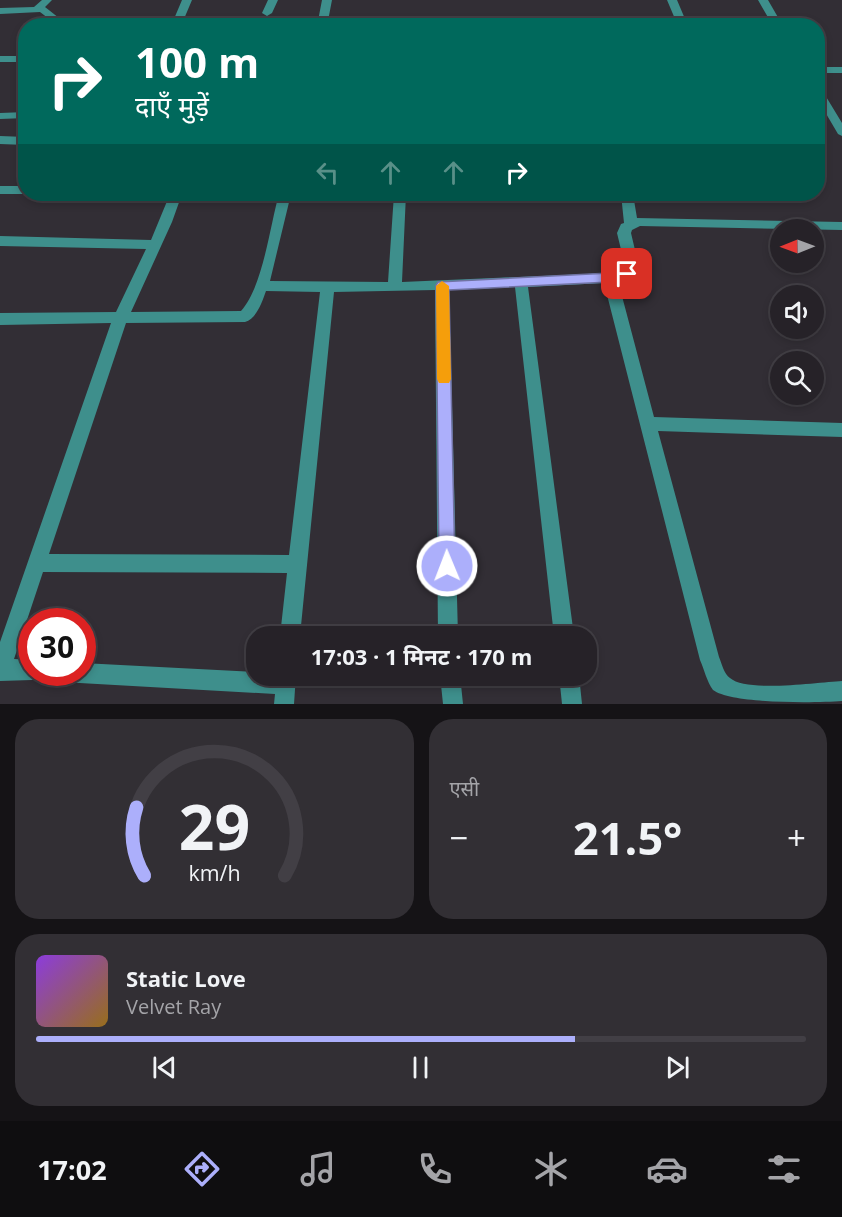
<!DOCTYPE html>
<html lang="hi">
<meta charset="utf-8">
<style>
body{margin:0;font-family:"Open Sans","Noto Sans Devanagari",sans-serif;background:#322f34;color:#f1f3f6;height:100vh;display:flex;flex-direction:column;font-size:22px;white-space:nowrap}
*{box-sizing:border-box;margin:0}
p{font-size:20px;color:#a4a4a8}
.icon{flex:none;width:33px;height:33px;fill:none;stroke:currentColor;stroke-width:2;stroke-linecap:round;stroke-linejoin:round}
.map{position:relative;height:704px;overflow:hidden}
.details{display:flex;flex-direction:column;gap:15px;padding:15px;background:#151316;flex:1}
.details>*{flex:none}
.hud{position:absolute;left:18px;top:18px;width:807px;height:183px;border-radius:24px;box-shadow:0 3px 9px #0003,0 0 0 2px #423f45;background:#00695c;color:#fff;overflow:hidden}
.needle{width:39px;rotate:269deg}
.tools{position:absolute;left:770px;top:219px;display:grid;gap:12px}
.tools a{display:grid;place-items:center;width:54px;height:54px;border-radius:50%;background:#262228;box-shadow:0 3px 9px #0003,0 0 0 2px #423f45;font-size:30px}
.speed{position:absolute;left:18px;top:608px;display:flex;gap:12px;font-size:30px;font-weight:700;text-align:center}
.speed>*{display:grid;place-content:center;width:78px;height:78px;border-radius:50%;background:#262228;box-shadow:0 3px 9px #0003,0 0 0 2px #423f45;line-height:1}
.speed .limit{border:9px solid #d22;background:#fff;color:#111}
.pin{position:absolute;display:grid;place-items:center;width:51px;height:51px;color:#fff;margin:-26px;border-radius:12px;box-shadow:0 3px 9px #0006}
.me{position:absolute;width:66px;margin:-33px;rotate:359deg;stroke-linejoin:round;filter:drop-shadow(0 0 4px #0008)}
.turn{display:flex;align-items:center;gap:21px;height:126px;padding:0 18px;font-size:27px}
.turn .icon{width:78px;height:78px;stroke-width:2.5}
.turn b{display:block;font-size:42px;line-height:51px}
.lanes{display:flex;align-items:center;height:57px;padding:0 18px;background:#0003;justify-content:center;gap:30px;direction:ltr}
.lanes .off{opacity:.35}
.big{font-size:45px;font-weight:700;line-height:1.1}
.details .widget{flex:1;display:flex;flex-direction:column;justify-content:center;gap:9px;min-width:0;padding:0 21px;border-radius:24px;background:#322f34}
.details .dial{align-items:center;gap:0}
.dial svg{height:156px;overflow:visible;fill:none;stroke:#423f45;stroke-width:7;stroke-linecap:round;text-anchor:middle}
.dial text{fill:#f1f3f6;stroke:none}
.song{display:flex;align-items:center;gap:18px}
.cover{width:72px;height:72px;border-radius:9px;background:linear-gradient(135deg,hsl(270 70% 55%),hsl(40 70% 35%))}
.played{height:6px;border-radius:3px;background:linear-gradient(90deg,#acaffb 70%,#423f45 70%)}
.keys{display:flex;justify-content:space-around;direction:ltr}
.heat{display:flex;justify-content:space-between;align-items:center;font-size:33px;direction:ltr}
.details .tiles{flex:1;display:grid;gap:15px;grid-template-columns:1fr 1fr}
.widget:last-child{grid-column:span 2}
.trip{position:absolute;left:246px;top:626px;width:351px;height:60px;border-radius:24px;background:#262228;box-shadow:0 3px 9px #0003,0 0 0 2px #423f45;font-weight:700;line-height:60px;text-align:center}
.tabs{display:flex;height:96px;justify-content:space-around;align-items:center;background:#0f0e10;color:#a4a4a8}
.tabs .icon{width:42px;height:42px}
.tabs .selected{color:#acaffb}
.tabs b{font-size:27px;color:#f1f3f6}
.map>svg:first-child{display:block}
</style>
<div class="map">
<svg width="842" height="704" viewBox="0 0 842 704">
<rect width="100%" height="100%" fill="#322e35"/>
<g fill="none" stroke-linecap="round" stroke-linejoin="round">
<path fill="#3e8f8c" fill-rule="evenodd" d="M 42,0 L 52,0 L 45,7 L 59,18 L 77,26 C 60,26 53,22 40,12 L 0,14 L 0,8 L 34,7 Z
M 182,0 L 192,0 L 181,26 L 171,26 Z
M 268,0 L 278,0 L 272,13 L 267,16 L 262,13 Z
M 322,0 L 332,0 L 327,26 L 317,26 Z
M 667,0 L 677,0 L 688,26 L 678,26 Z
M 758,0 L 768,0 L 783,26 L 773,26 Z
M 608,23 L 664,23 L 669,26 L 603,26 Z
M 0,56 L 26,56 L 26,62 L 0,62 Z
M 818,67 L 842,67 L 842,73 L 818,73 Z
M 818,89 L 822,90 L 842,123 L 842,136 L 838,134 L 818,100 Z
M 26,112 L 26,118 L 0,119 L 0,113 Z
M 0,136 L 26,137 L 26,145 L 0,144 Z
M 0,186 L 26,186 L 26,194 L 28,194 L 0,194 Z
M 170,194 L 182,194 L 172,222 L 131,312 L 241,311 C 263,287 270,225 279,194 L 291,194 L 270,281 L 388,282 L 394,194 L 406,194 L 402,282 L 610,273 L 622,270 L 625,266 L 617,233 L 621,224 L 624,223 L 621,194 L 633,194 L 637,218 L 842,222 L 842,230 L 640,226 L 632,230 L 631,233 L 639,267 L 632,278 L 618,281 L 654,417 L 842,423 L 842,437 L 658,431 L 719,657 C 722,664 724,674 730,678 C 747,693 819,682 842,681 L 842,701 C 814,703 732,704 713,690 C 707,682 704,669 700,660 L 604,283 L 528,287 L 574,636 L 554,636 L 515,287 L 449,290 L 458,636 L 438,636 L 435,290 L 334,292 L 300,636 L 280,636 L 287,573 L 43,572 L 14,659 L 32,660 L 32,672 L 41,672 L 39,677 L 32,680 L 0,681 L 0,642 L 111,323 L 0,325 L 0,313 L 116,312 L 146,249 L 0,246 L 0,236 L 151,240 ZM 266,291 L 320,292 L 289,555 L 49,554 L 126,323 L 245,322 C 257,318 262,302 266,291 Z
M 82,663 L 256,672 L 256,675 L 296,675 L 294,704 L 274,704 L 275,694 L 62,682 L 55,679 L 52,672 L 82,672 Z
M 440,675 L 460,675 L 463,704 L 443,704 Z
M 559,675 L 579,675 L 582,704 L 562,704 Z"/>
</g>
<path fill="#acaffb" stroke="#7072a3" stroke-width="1.5" d="M 627,269 L 631,271 L 633,274 L 631,277 L 610,282 L 449,290 L 455,566 L 453,572 L 447,574 L 441,572 L 439,566 L 436,285 L 438,282 L 610,273 Z"/>
<path fill="#f59e0b" d="M 442,281 L 449,286 L 451,379 L 449,383 L 439,383 L 437,379 L 436,286 Z"/>
</svg>
<div class="tools">
<a><svg class="needle" viewBox="-14 -14 28 28"><path d="M0-13l5 13h-10z" fill="#e53935"/><path d="M0 13l5-13h-10z" fill="#a4a4a8"/></svg></a>
<a><svg class="icon" aria-label="sound" viewBox="0 0 24 24"><path d="M4 9h4l5-4v14l-5-4H4zM17 9q2 3 0 6"/></svg></a>
<a><svg class="icon" aria-label="search" viewBox="0 0 24 24"><circle cx="10" cy="10" r="6"/><path d="M15 15l6 6"/></svg></a>
</div>
<div class="speed"><div class="limit">30</div></div>
<div class="pin" style="left:627px;top:274px;background:#d93025"><svg class="icon" aria-label="arrive" viewBox="0 0 24 24"><path d="M6 21V4h12l-3 4 3 4H6"/></svg></div>
<svg class="me" style="left:447px;top:566px" viewBox="-20 -20 40 40"><circle r="17" fill="#acaffb" stroke="#fff" stroke-width="3"/><path d="M0-11L8 9 0 5-8 9z" fill="#fff"/></svg>
<div class="trip">17:03 · 1 मिनट · 170 m</div>
<div class="hud">
<div class="turn"><svg class="icon" aria-label="right" viewBox="0 0 24 24"><path d="M7 20v-9h11M14 6l5 5-5 5"/></svg><div><b>100 m</b>दाएँ मुड़ें</div></div>
<div class="lanes"><svg class="icon off" aria-label="left" viewBox="0 0 24 24"><path d="M17 20v-9H6M10 6l-5 5 5 5"/></svg><svg class="icon off" aria-label="ahead" viewBox="0 0 24 24"><path d="M12 20V5M6 11l6-6 6 6"/></svg><svg class="icon off" aria-label="ahead" viewBox="0 0 24 24"><path d="M12 20V5M6 11l6-6 6 6"/></svg><svg class="icon" aria-label="right" viewBox="0 0 24 24"><path d="M7 20v-9h11M14 6l5 5-5 5"/></svg></div>
</div>
</div>
<section class="details">
<div class="tiles">
<div class="widget dial"><svg viewBox="0 0 100 80">
<path d="M14 69A42 42 0 1 1 86 69"/>
<path d="M14 69A42 42 0 0 1 10 34" stroke="#acaffb"/>
<text x="50" y="56" font-size="32" font-weight="700">29</text>
<text x="50" y="72" font-size="11">km/h</text>
</svg></div>
<div class="widget"><p>एसी</p>
<div class="heat"><a>−</a><b class="big">21.5°</b><a>+</a></div>
</div>
<div class="widget">
<div class="song"><i class="cover"></i><div><b>Static Love</b><p>Velvet Ray</p></div></div>
<div class="played"></div>
<div class="keys"><svg class="icon" aria-label="previous" viewBox="0 0 24 24"><path d="M18 5L8 12l10 7zM5 5v14"/></svg><svg class="icon" aria-label="pause" viewBox="0 0 24 24"><path d="M8 5v14M16 5v14"/></svg><svg class="icon" aria-label="next" viewBox="0 0 24 24"><path d="M6 5l10 7-10 7zM19 5v14"/></svg></div>
</div>
</div>
</section>
<nav class="tabs">
<b>17:02</b>
<svg class="icon selected" aria-label="directions" viewBox="0 0 24 24"><path d="M12 3l9 9-9 9-9-9zM9 14v-3h6M13 9l2 2-2 2"/></svg>
<svg class="icon" aria-label="music" viewBox="0 0 24 24"><path d="M9 18V5l10-2v13"/><circle cx="6" cy="18" r="3"/><circle cx="16" cy="16" r="3"/></svg>
<svg class="icon" aria-label="phone" viewBox="0 0 24 24"><path d="M5 4h4l2 5-3 2q2 4 5 5l2-3 5 2v4C11 20 4 13 5 4z"/></svg>
<svg class="icon" aria-label="climate" viewBox="0 0 24 24"><path d="M12 3v18M4 7l16 10M4 17L20 7"/></svg>
<svg class="icon" aria-label="car" viewBox="0 0 24 24"><path d="M5 17H2v-5l4-1 3-4h7l3 4 3 1v5h-3M9 17h6M6 11h13"/><circle cx="7" cy="17" r="2"/><circle cx="17" cy="17" r="2"/></svg>
<svg class="icon" aria-label="filters" viewBox="0 0 24 24"><path d="M4 7h16M4 17h16"/><circle cx="9" cy="7" r="2"/><circle cx="15" cy="17" r="2"/></svg>
</nav>
